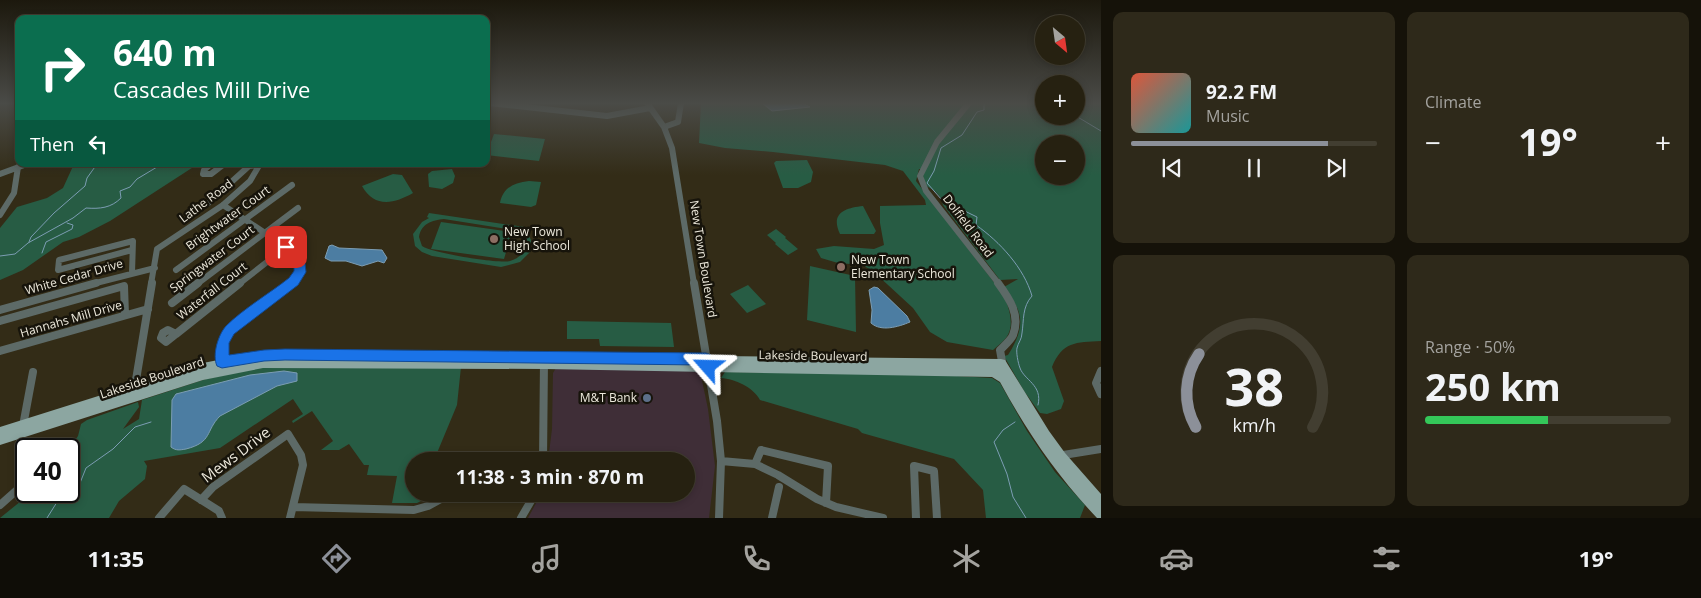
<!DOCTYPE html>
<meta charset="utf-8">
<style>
body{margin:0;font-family:"Open Sans",sans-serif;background:#2e291a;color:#f1f3f6;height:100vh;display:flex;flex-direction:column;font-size:19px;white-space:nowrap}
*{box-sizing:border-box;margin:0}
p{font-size:16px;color:#a4a39f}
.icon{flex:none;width:28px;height:28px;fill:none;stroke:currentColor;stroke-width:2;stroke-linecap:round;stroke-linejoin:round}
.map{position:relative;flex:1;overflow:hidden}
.sheet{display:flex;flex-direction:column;gap:12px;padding:12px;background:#151209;width:600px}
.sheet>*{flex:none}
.top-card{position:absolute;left:15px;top:15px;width:475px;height:152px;border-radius:10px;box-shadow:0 2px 8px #0003,0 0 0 1px #423e31;background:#0b6e4f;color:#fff;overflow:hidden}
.needle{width:32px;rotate:151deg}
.buttons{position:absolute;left:1035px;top:15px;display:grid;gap:10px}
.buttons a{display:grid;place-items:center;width:50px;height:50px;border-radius:50%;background:#262111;box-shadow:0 2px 8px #0003,0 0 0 1px #423e31;font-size:25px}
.speed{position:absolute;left:15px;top:438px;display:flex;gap:10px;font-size:25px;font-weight:700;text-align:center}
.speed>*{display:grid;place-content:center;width:65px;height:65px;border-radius:50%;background:#262111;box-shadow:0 2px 8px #0003,0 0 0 1px #423e31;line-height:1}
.speed .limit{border:2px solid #111;border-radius:8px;background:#fff;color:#111}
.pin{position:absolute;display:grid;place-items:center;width:42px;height:42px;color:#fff;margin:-21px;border-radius:10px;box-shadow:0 2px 8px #0006}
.me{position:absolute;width:55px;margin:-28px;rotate:295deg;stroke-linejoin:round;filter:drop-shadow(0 0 4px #0008)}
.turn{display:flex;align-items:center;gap:18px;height:105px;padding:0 15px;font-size:22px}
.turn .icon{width:65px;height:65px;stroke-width:2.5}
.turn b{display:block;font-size:35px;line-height:42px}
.then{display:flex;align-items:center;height:48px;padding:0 15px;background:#0003;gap:10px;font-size:19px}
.big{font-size:38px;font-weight:700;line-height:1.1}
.sheet .widget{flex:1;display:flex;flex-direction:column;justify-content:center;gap:8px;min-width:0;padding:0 18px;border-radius:10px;background:#2e291a}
.sheet .dial{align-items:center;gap:0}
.dial svg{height:130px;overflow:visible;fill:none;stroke:#423e31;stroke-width:7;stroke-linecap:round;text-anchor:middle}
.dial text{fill:#f1f3f6;stroke:none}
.song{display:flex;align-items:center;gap:15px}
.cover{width:60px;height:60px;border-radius:8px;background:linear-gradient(135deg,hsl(10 70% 55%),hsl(180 70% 35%))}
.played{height:5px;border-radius:2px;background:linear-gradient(90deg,#8c9099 80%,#423e31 80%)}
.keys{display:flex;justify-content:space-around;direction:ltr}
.heat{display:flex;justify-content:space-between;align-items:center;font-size:28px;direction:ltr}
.charge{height:8px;border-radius:4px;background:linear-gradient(90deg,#34c759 50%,#423e31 0)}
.sheet .tiles{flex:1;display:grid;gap:12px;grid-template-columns:repeat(2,1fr)}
.trip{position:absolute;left:405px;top:452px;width:290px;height:50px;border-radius:25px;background:#262111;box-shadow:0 2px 8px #0003,0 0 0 1px #423e31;font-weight:700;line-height:50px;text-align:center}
.menu{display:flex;height:80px;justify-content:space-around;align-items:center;background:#0f0d07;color:#a4a39f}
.menu .icon{width:35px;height:35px}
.menu .selected{color:#8c9099}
.menu b{font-size:22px;color:#f1f3f6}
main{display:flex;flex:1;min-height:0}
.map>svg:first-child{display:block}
</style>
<main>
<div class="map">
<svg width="1101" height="518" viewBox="0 0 1101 518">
<rect width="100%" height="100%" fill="#332c17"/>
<path fill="#3f2e37" d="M 556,368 L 700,371 L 708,409 L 715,466 L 709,518 L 528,518 L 541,494 L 686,494 L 686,461 L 548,461 L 552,429 L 553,373 Z"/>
<path fill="#275c44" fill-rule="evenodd" d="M 701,103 L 1044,103 L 1044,116 L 1076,116 L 1076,103 L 1101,103 L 1101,341 C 1076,342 1062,342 1052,367 L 1064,401 L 1061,409 L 1047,414 L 1040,413 L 1024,391 L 1004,356 L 1008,355 C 1026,326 1024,313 1004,287 L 1018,279 L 1000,280 L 943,205 C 941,194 935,191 925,185 L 923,176 L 926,169 L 919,169 L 916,181 L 1003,294 C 1009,307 1016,327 1005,339 C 1002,343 997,346 993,350 L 947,342 L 930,332 L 913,308 L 875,273 L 863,265 L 838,263 L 821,258 L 816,249 L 834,246 L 874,249 L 884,245 L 880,223 L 880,206 L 926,205 L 925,200 L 903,171 L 885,165 L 773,152 L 725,148 L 699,143 ZM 1044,144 L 1076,144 L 1076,176 L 1044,176 Z
M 494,134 L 545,139 L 539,161 L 486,155 Z
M 807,160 L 813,172 L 811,182 L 798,188 L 783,188 L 774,163 L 776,161 Z
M 74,164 L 198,164 L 110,221 L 79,237 L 63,242 L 23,270 L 0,280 L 0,228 L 17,207 L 47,198 L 63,188 Z
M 452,169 L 455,176 L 453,183 L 442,189 L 429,187 L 428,174 L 432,171 Z
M 393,174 L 402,175 L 413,193 C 394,204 374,208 362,186 Z
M 529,181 L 541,182 L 536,205 L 531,207 L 500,203 C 503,188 513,183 529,181 Z
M 863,206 L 876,231 L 874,234 L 840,234 C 830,213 845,208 863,206 Z
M 429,213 L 531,228 L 530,232 L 527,232 L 531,240 L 531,251 L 520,262 L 501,267 L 432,256 L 422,252 L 415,246 L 413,234 L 422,222 L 429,218 L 427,217 ZM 444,219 L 513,230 L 524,237 L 525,249 C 522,255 517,259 510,261 C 499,264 432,253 422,246 L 419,237 C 421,224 432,220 444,219 Z
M 441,222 L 512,232 L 504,259 L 431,249 Z
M 776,229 L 786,237 L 785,238 L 798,249 L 788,255 L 775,244 L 776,243 L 767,235 Z
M 810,266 L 855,276 L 856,332 L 807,320 Z
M 748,285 L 766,304 L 747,313 L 730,294 Z
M 567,321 L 671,323 L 674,347 L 600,346 L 599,339 L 567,339 Z
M 263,367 L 461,367 L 457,405 L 437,453 L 436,461 L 414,461 L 414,494 L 432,494 L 431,496 L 417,503 L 392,503 L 397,476 L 367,475 L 369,465 L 364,465 L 349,444 L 339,450 L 321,450 L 333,441 L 312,411 L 293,423 L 292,421 L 303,414 L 293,399 L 220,448 L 144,461 L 147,466 L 145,479 L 119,501 L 109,518 L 0,518 L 21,501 L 28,491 L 69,491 L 69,449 L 78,436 L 81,424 L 87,420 L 138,402 L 139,407 L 123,429 L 139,419 L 142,400 L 206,379 Z
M 725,372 L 921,374 L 992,378 L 1000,383 L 1027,431 L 1055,472 L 1085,505 L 1080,518 L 986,518 L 983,490 L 954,459 L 862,433 L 858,429 L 760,400 C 753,387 735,379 721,378 Z"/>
<path fill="#4c7da2" stroke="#7c9db3" d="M 762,103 L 802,103 L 810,107 L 772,111 Z
M 332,245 L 339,248 L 382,250 L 387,258 L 384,263 L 378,261 L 362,266 L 346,261 L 331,261 L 325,258 L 329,246 Z
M 874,287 L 878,288 L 907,316 L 910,322 C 898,327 881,332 871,323 L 872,310 L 869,290 Z
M 284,371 L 297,373 L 297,381 L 277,386 L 220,416 C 205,431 213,442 186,449 C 180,450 176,451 171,447 L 172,400 L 176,394 L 250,375 Z"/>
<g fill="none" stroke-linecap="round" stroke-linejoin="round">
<path stroke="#7c9db3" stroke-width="1" d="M 984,103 L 984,110 L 977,112 L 962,135 L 941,148 L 934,171 L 927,183 L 942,200 L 977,217 L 976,225 C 1000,242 1024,268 1032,296 C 1022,307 1024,320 1022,333 C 1022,339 1018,343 1017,348 C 1016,352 1018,363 1020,368 C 1024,380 1043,385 1038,405
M 1038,103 L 1044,105
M 1076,116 L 1101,131
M 29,242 L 31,237 L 54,213 L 85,186 L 87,178 L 97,164
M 42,253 L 46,242 L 72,229 L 73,225 L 67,223
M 0,256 L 15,254 L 28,243 L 73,218 L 86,208 C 100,209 111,208 121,198 L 120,191 L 130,187 L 137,179 L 162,164
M 1015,422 L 1003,430 L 994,442 L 1007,474 L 1013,497 L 1026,518
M 69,489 L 80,483 L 86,468 L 113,449 L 135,427 L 151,422
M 47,518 L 64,491"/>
<path stroke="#5d6a67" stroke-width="6" d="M 489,103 L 607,116 L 650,108
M 647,103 L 664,127 L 672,148 L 694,284
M 969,103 L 937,142 L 920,176 L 926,191 L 999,284
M 664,127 L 678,122 L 681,103
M 211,164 L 204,170 L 203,174 L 211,174 L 224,164
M 0,174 L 27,164
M 206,205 L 249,166 L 259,165
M 223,205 L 298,255 C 301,268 299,274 290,284
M 0,215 L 14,193 L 18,167
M 132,250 L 58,270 L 59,260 L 133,241 L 132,273
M 176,270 L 292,185
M 92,284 L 155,268
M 151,284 L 157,249 L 223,205 L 250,181 L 260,164
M 197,284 L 298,208
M 239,284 L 286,247"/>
<path stroke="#5d6a67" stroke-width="8" d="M 694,283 L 717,421 L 721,461 L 719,518
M 998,283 C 1009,298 1021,315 1013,335 C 1011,340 1004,346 1000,350 L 1003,367
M 172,303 L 198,283
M 0,310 L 96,283
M 0,321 L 124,286 L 125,315
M 168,330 L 176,334 L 166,342 L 161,338 L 163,333 Z
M 176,334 L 240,283
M 0,351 L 148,309
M 221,368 L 224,341 L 232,328 L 291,283
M 1101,371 L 1096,383 L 1101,394
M 134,392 L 152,283
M 26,450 L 20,442 L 33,372
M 1057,456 L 1101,449
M 543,461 L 544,360
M 721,461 L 755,464 L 778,475 L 817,499 L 836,507 L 883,518
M 755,464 L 761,450 L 828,466 L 826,503
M 201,500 L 213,487 L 288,434 L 301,455 L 303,465 L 290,518
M 0,505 L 26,482
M 293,507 L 414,510 L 428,506 L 450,494
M 159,518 L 184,489 L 219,511 L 222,518
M 521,518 L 535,494
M 772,518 L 779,487
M 916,518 L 914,466 L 934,471 L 937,518"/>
<path fill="#8ca6a1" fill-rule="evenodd" d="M 264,351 L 1001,359 L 1005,360 L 1049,431 L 1065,453 L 1101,494 L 1101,518 L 1097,518 C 1058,477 1027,432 1000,382 L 992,377 L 545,369 L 263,368 L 203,380 L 0,445 L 0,427 L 203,363 Z"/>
</g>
<linearGradient id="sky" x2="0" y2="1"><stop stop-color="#1c180d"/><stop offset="0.59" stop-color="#4a4b47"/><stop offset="1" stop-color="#4a4b47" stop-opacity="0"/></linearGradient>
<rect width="1101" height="175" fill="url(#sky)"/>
<path fill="#1a73e8" stroke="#114b97" d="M 286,243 L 304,255 L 306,272 L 298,285 L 234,334 L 229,343 L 229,355 L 264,350 L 285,349 L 706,353 L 711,355 L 715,367 L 713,371 L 708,373 L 704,371 L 701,365 L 285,360 L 264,361 L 222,368 L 217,366 C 212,355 218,335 226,326 C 243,309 270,293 289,278 L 294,271 L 294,260 L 281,247 Z"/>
<g fill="#8d6e63" stroke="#17140b" stroke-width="2">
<circle cx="494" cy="239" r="5"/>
<circle cx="841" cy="267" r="5"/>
</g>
<circle fill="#5c6f8a" stroke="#17140b" stroke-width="2" cx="647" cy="398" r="5"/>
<g text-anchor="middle" stroke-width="5" stroke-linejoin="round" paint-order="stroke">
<g font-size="12" fill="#ede9dc" stroke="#17140b">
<text transform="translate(206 201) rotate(-37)" y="4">Lathe Road</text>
<text transform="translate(228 218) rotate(-36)" y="4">Brightwater Court</text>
<text transform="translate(968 226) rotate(53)" y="4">Dolfield Road</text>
<text transform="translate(212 259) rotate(-37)" y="4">Springwater Court</text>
<text transform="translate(703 259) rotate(81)" y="4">New Town Boulevard</text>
<text transform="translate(74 277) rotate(-16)" y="4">White Cedar Drive</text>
<text transform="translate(212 291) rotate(-38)" y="4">Waterfall Court</text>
<text transform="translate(71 319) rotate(-16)" y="4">Hannahs Mill Drive</text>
<text transform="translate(813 356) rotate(1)" y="4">Lakeside Boulevard</text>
<text transform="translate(152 378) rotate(-18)" y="4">Lakeside Boulevard</text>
</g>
<g font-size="12" fill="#ede9dc" stroke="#17140b" text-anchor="start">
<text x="504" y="236">New Town<tspan x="504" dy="14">High School</tspan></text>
<text x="851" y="264">New Town<tspan x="851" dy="14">Elementary School</tspan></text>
<text x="637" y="402" text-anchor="end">M&amp;T Bank</text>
</g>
<g font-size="15" fill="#ede9dc" stroke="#17140b">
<text transform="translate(236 455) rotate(-37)" y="5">Mews Drive</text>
</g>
</g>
</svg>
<div class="buttons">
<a><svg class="needle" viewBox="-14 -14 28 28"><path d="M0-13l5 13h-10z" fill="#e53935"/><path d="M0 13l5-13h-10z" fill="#a4a39f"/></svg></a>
<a>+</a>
<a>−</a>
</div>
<div class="speed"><div class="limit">40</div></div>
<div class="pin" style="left:286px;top:247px;background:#d93025"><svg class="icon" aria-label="arrive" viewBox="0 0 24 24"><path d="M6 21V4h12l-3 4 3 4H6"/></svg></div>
<svg class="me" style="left:708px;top:367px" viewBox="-20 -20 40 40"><path d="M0-17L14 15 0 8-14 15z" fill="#1a73e8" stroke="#fff" stroke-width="4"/></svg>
<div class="trip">11:38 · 3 min · 870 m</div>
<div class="top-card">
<div class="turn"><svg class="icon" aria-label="right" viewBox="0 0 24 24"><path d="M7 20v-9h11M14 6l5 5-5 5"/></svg><div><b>640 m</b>Cascades Mill Drive</div></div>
<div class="then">Then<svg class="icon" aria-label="left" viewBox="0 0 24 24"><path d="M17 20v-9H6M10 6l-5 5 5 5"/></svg></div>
</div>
</div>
<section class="sheet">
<div class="tiles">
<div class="widget">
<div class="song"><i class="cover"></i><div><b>92.2 FM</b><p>Music</p></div></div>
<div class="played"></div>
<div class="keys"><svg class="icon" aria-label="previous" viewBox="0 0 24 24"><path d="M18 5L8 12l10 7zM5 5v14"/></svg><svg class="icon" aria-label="pause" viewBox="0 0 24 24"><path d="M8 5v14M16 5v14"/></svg><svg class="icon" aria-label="next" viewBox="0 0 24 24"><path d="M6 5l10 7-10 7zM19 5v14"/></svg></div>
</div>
<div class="widget"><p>Climate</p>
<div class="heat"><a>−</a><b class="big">19°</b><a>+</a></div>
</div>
<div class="widget dial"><svg viewBox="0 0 100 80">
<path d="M14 69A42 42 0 1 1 86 69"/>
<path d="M14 69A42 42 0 0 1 16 24" stroke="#8c9099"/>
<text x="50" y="56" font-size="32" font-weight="700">38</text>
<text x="50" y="72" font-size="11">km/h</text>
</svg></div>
<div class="widget"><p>Range · 50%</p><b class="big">250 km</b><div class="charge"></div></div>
</div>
</section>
</main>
<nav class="menu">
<b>11:35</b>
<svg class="icon selected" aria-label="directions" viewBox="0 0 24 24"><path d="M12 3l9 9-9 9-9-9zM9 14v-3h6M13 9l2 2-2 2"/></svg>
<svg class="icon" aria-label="music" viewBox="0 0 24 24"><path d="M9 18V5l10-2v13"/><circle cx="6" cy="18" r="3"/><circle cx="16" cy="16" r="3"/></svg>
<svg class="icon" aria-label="phone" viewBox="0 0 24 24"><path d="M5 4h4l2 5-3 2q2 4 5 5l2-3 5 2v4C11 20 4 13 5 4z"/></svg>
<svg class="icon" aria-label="climate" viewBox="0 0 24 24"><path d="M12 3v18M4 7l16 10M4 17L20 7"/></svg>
<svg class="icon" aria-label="car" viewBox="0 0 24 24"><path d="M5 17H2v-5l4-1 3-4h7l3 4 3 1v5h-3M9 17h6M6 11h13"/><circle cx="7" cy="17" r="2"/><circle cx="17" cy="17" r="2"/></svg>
<svg class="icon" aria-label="filters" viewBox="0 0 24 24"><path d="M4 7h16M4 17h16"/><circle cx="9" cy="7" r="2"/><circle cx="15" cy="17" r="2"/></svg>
<b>19°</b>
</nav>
